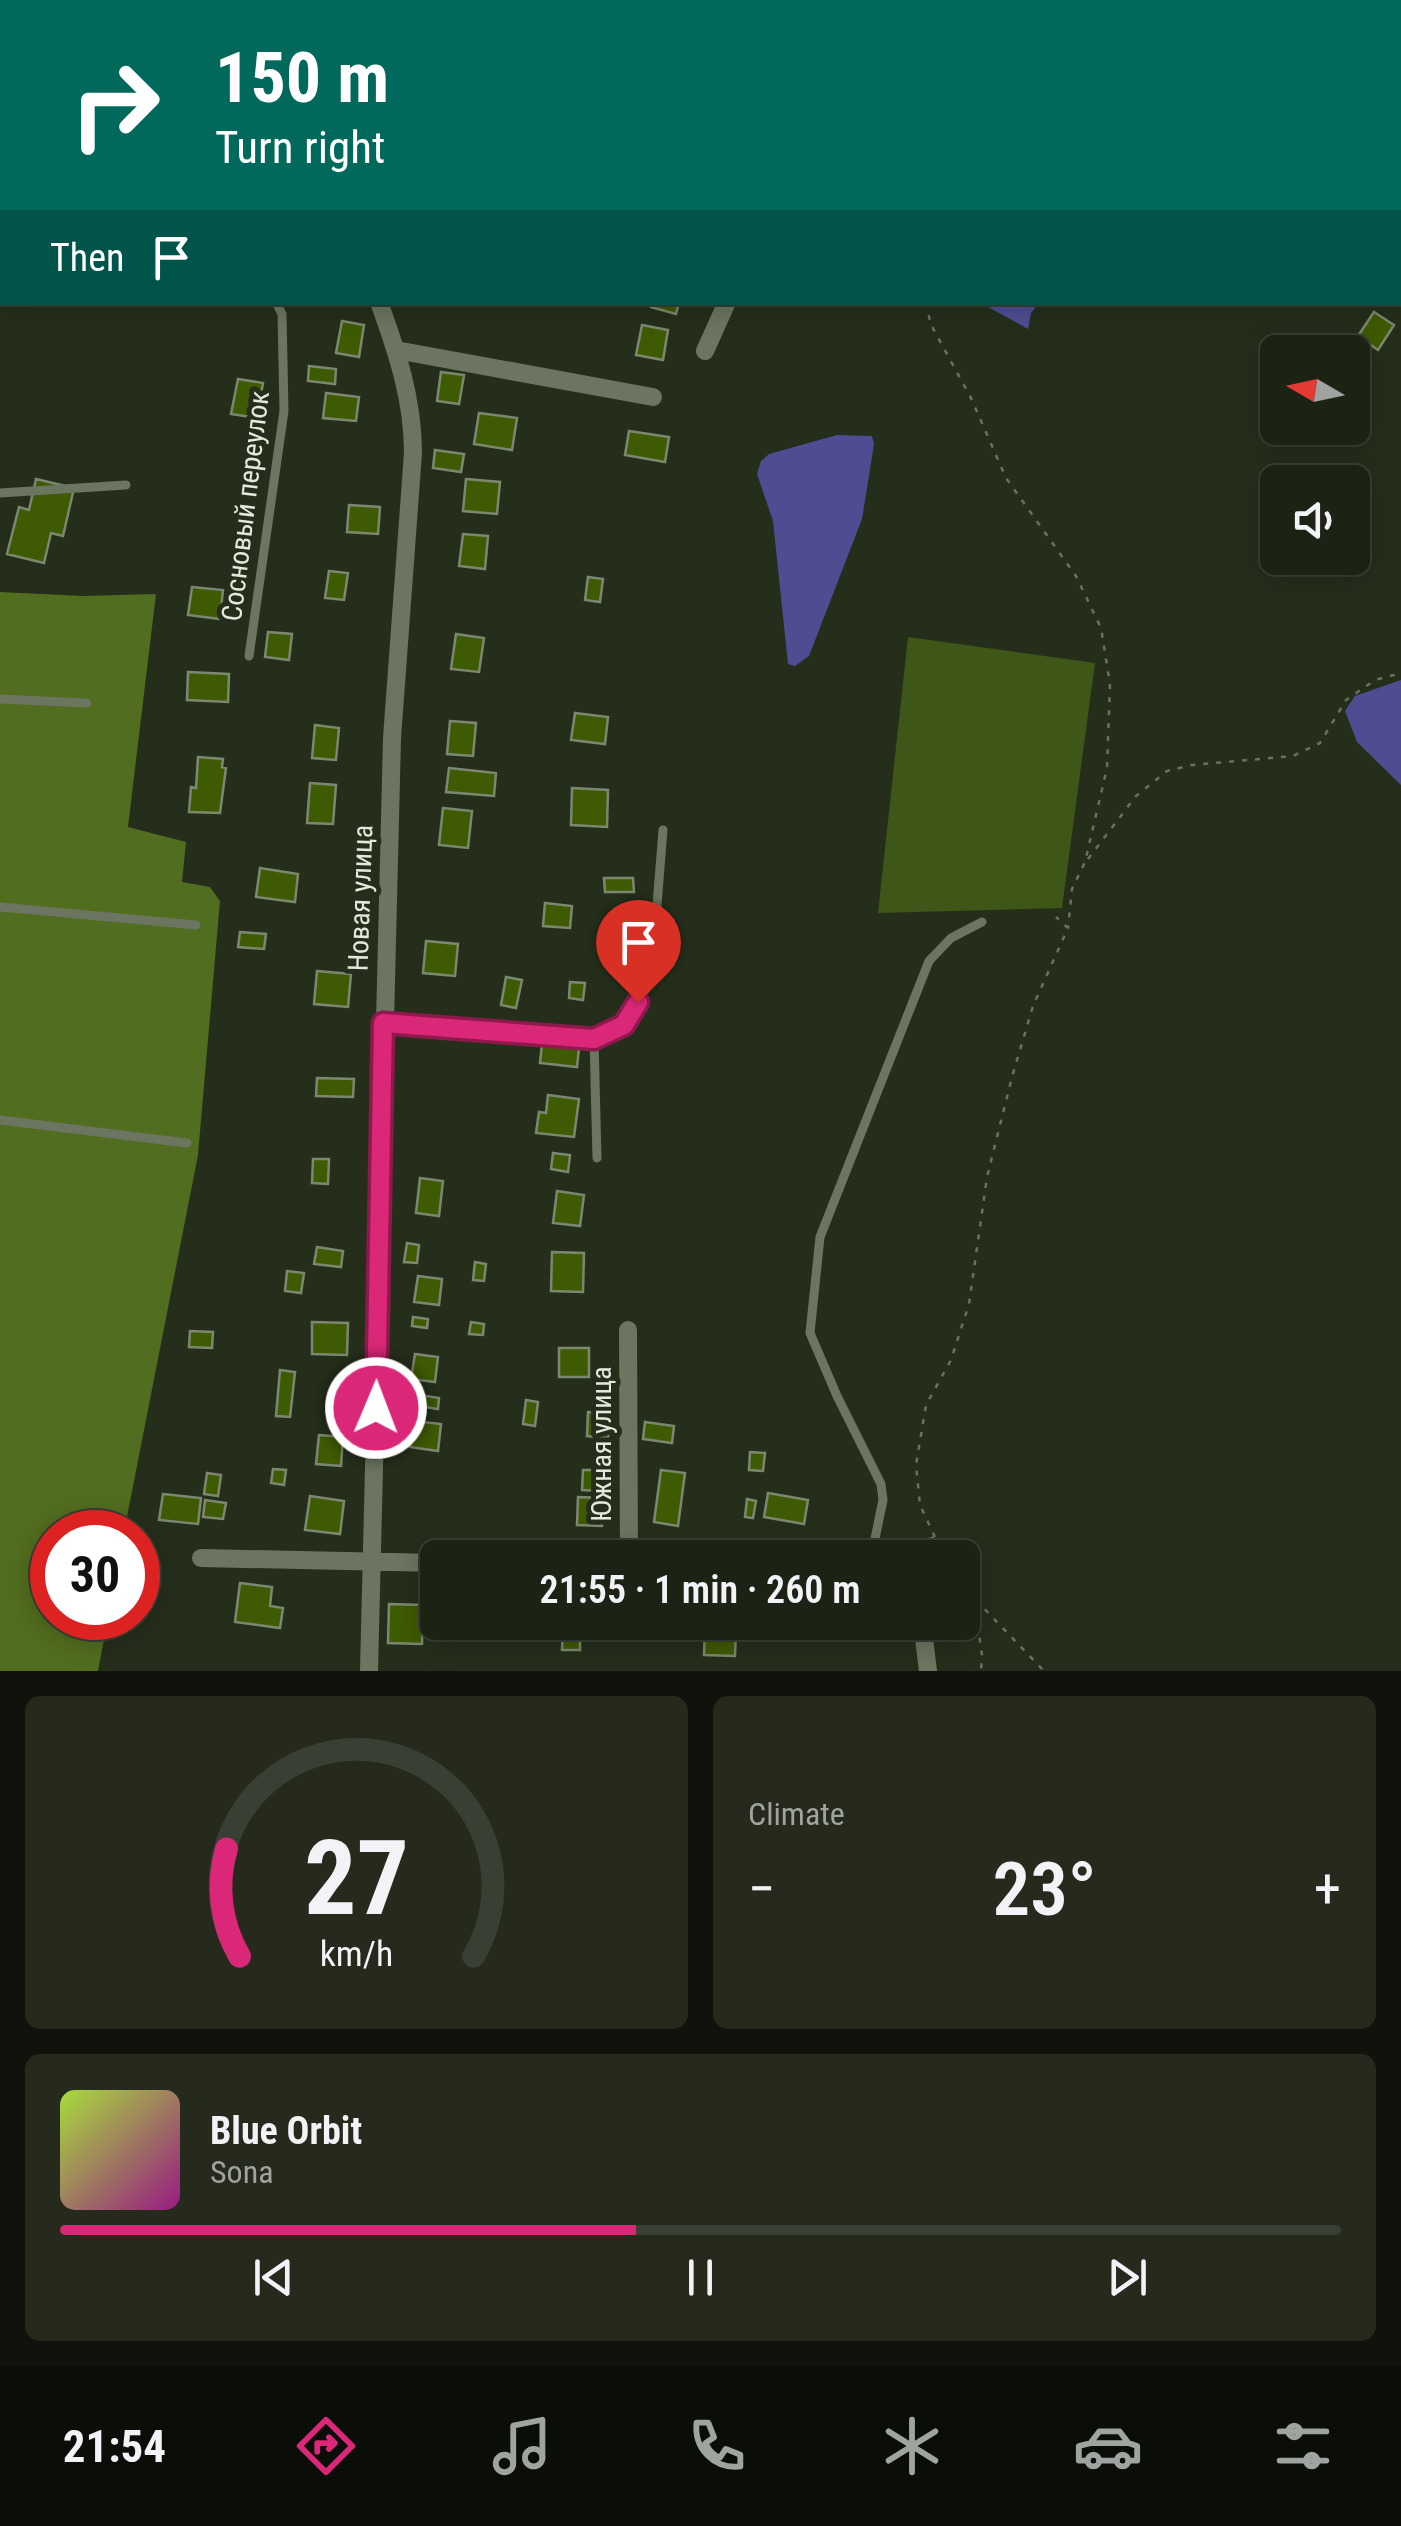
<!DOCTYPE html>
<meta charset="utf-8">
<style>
body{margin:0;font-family:"Roboto Condensed",sans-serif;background:#252a1d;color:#f1f3f6;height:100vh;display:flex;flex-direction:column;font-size:38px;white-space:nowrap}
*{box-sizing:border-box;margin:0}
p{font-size:32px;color:#a0a4a0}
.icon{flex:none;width:55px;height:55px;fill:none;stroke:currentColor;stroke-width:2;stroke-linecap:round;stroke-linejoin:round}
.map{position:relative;height:1671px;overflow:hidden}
.sheet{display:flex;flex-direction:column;gap:25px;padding:25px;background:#0f130b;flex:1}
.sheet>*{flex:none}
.hud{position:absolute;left:0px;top:0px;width:1402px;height:305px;box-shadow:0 5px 25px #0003,0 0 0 2px #3a3f34;background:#00695c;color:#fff;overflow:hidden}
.needle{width:65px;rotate:279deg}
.tools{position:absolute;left:1260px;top:335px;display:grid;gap:20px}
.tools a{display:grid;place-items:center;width:110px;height:110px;border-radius:15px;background:#1c2214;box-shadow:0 5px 25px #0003,0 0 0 2px #3a3f34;font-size:50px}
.speed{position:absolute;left:30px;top:1510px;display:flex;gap:20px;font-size:50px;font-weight:700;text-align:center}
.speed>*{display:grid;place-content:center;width:130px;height:130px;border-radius:50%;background:#1c2214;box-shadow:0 5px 25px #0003,0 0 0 2px #3a3f34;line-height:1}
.speed .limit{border:15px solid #d22;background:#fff;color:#111}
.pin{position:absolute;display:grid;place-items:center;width:85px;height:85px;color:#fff;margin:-102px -42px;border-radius:50% 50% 50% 0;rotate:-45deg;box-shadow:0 0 10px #0007}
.pin .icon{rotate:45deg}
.me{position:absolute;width:110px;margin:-55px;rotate:1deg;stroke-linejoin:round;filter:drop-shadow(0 0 8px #0008)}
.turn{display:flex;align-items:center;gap:35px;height:210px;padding:0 50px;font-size:45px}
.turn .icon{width:130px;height:130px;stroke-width:2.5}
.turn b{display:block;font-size:70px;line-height:85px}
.then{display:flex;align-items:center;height:95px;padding:0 50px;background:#0003;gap:20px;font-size:38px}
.big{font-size:75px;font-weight:600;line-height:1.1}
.sheet .card{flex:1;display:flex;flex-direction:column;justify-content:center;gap:15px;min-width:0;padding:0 35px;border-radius:15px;background:#252a1d}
.sheet .dial{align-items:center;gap:0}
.dial svg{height:260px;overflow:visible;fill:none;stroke:#3a3f34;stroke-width:7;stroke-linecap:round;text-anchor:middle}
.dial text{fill:#f1f3f6;stroke:none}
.song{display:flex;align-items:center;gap:30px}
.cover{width:120px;height:120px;border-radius:15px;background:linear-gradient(135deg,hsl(80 70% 55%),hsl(310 70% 35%))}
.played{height:10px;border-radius:5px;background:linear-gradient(90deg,#db2777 45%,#3a3f34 45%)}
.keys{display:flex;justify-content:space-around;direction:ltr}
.heat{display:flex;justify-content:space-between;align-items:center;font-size:55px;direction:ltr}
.sheet .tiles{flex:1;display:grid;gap:25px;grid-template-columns:1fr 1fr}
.card:last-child{grid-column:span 2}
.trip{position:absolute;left:420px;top:1540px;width:560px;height:100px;border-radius:15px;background:#1c2214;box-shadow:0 5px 25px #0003,0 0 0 2px #3a3f34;font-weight:600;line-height:100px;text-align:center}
.tab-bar{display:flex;height:160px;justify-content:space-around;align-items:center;background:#0b0e08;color:#a0a4a0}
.tab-bar .icon{width:70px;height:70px}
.tab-bar .current{color:#db2777}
.tab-bar b{font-size:45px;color:#f1f3f6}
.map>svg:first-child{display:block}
</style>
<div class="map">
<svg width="1401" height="1671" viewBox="0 0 1401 1671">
<rect width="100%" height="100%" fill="#252e1b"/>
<path fill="#3f5619" d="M 908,637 L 1095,663 L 1062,908 L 878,913 Z"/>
<path fill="#516d1f" d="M 0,592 L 83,596 L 156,594 L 128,827 L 186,842 L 182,882 L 210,887 L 220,901 L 198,1155 L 124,1532 L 52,1532 L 52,1618 L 108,1618 L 98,1671 L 0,1671 Z"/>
<path fill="#4f4d92" d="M 981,303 L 1039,303 L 1031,313 L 1028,329 Z
M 837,435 L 872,436 L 874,444 L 862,519 L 809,656 L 795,666 L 788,664 L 773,521 L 757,474 L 761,461 L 769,454 Z
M 1401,680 L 1401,785 L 1357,742 L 1345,711 L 1355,696 Z"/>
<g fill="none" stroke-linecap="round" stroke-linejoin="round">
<path stroke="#4f4d92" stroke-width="30" d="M 182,0 L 188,2
M 648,0 L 648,2
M 293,2 L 318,0
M 815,2 L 820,0"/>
</g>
<path fill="#3e5a02" stroke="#7c8770" stroke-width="2.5" d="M 652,302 L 679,302 L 676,314 L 651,307 Z
M 1374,312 L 1394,325 L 1378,350 L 1358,336 Z
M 342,321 L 364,325 L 359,357 L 336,353 Z
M 642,325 L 668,330 L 663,360 L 636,355 Z
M 309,366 L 336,369 L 335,384 L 308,381 Z
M 441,372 L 464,375 L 459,404 L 437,401 Z
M 238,379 L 263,383 L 257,418 L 231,414 Z
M 326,393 L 359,397 L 356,421 L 323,418 Z
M 479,413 L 517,418 L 512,450 L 474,444 Z
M 629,431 L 669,437 L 665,462 L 625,455 Z
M 435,450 L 464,454 L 461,472 L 433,468 Z
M 36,479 L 74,488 L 63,536 L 51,533 L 44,563 L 7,554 L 19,507 L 29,510 Z
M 466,479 L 500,482 L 497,514 L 463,511 Z
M 349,505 L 380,507 L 378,534 L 347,532 Z
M 463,534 L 488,536 L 485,569 L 459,566 Z
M 329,571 L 348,573 L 344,600 L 325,598 Z
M 588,577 L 603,579 L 600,602 L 585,600 Z
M 192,587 L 223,590 L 220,619 L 188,615 Z
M 268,632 L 292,634 L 289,660 L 265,657 Z
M 456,634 L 484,638 L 479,672 L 451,669 Z
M 188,672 L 229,674 L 228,702 L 187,700 Z
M 575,713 L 608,717 L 605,744 L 571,740 Z
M 450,721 L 476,723 L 473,756 L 447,754 Z
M 315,725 L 339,728 L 336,760 L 312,758 Z
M 198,757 L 223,759 L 222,767 L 226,768 L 220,813 L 189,812 L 191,787 L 196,788 Z
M 449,768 L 496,773 L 494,796 L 446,792 Z
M 310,783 L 336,785 L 333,824 L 307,823 Z
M 572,788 L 608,790 L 607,827 L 571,825 Z
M 443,808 L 472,811 L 468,848 L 439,845 Z
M 260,868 L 298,874 L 295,902 L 256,897 Z
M 604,878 L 633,878 L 634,892 L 605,892 Z
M 545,903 L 572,906 L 570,928 L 543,926 Z
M 240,932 L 266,934 L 264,949 L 238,947 Z
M 426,941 L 458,944 L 455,976 L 423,973 Z
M 317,971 L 351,974 L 348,1007 L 314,1004 Z
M 506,977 L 522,980 L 516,1008 L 501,1005 Z
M 570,982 L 585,983 L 583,1000 L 569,998 Z
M 542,1044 L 579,1048 L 577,1067 L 540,1063 Z
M 317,1078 L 354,1079 L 353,1097 L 316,1096 Z
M 548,1095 L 579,1099 L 574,1137 L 536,1133 L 539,1112 L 546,1113 Z
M 553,1153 L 570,1155 L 568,1172 L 551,1169 Z
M 313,1159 L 329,1159 L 328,1184 L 312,1183 Z
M 420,1178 L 443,1181 L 439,1216 L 416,1213 Z
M 557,1191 L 584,1195 L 580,1226 L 553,1223 Z
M 407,1243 L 419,1245 L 417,1263 L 404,1262 Z
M 317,1247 L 343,1251 L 341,1267 L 314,1264 Z
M 552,1252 L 584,1253 L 583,1292 L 551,1291 Z
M 475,1262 L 486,1264 L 484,1281 L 473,1280 Z
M 287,1271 L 304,1273 L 301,1293 L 285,1291 Z
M 418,1276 L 442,1279 L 439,1305 L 414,1302 Z
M 413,1317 L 428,1319 L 427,1328 L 412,1326 Z
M 312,1322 L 348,1323 L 347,1355 L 312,1354 Z
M 471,1322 L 484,1324 L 483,1335 L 469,1334 Z
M 190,1331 L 213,1332 L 212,1348 L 189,1347 Z
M 559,1348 L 589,1348 L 589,1377 L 559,1377 Z
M 415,1354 L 438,1357 L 435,1382 L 411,1379 Z
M 280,1370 L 295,1372 L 290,1417 L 276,1416 Z
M 420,1395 L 439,1398 L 438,1409 L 418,1406 Z
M 526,1400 L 538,1402 L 535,1426 L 523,1424 Z
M 588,1412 L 610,1414 L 608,1438 L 587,1436 Z
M 414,1421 L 441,1424 L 438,1451 L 410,1447 Z
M 645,1422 L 674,1426 L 672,1443 L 643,1439 Z
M 319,1435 L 343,1437 L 341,1466 L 316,1464 Z
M 750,1452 L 765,1453 L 763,1471 L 749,1470 Z
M 273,1469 L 286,1470 L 284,1485 L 271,1483 Z
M 583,1470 L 599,1470 L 599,1491 L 582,1490 Z
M 661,1470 L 685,1473 L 678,1526 L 654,1522 Z
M 207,1473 L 221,1475 L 218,1496 L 204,1494 Z
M 768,1493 L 808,1500 L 804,1524 L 764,1517 Z
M 163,1494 L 201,1498 L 198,1524 L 159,1520 Z
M 310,1496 L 344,1501 L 340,1534 L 305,1530 Z
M 578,1497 L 602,1498 L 602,1526 L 577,1525 Z
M 747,1499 L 756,1501 L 753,1518 L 745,1517 Z
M 205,1500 L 226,1503 L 223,1519 L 203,1517 Z
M 240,1583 L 272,1587 L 270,1606 L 283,1608 L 280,1628 L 235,1622 Z
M 389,1604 L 423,1605 L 422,1644 L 388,1643 Z
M 502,1622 L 536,1622 L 536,1629 L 502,1628 Z
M 705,1628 L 736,1629 L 735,1656 L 704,1655 Z
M 563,1631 L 580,1631 L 580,1650 L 562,1650 Z"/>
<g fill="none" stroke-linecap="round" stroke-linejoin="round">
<path stroke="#697161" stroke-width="2.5" stroke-dasharray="5 8" stroke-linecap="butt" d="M 76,0 L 80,2
M 800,0 L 802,2
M 927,302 L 930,323 L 971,398 L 1006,478 L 1076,576 L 1101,628 L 1110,684 L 1107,768 L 1085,862 L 1072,889 L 1068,928
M 1088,859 L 1136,796 L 1167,771 L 1192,765 L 1293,756 L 1320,743 L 1346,700 L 1375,680 L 1401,673
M 935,1537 L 920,1505 L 916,1465 L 926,1405 L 951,1360 L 969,1304 L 987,1177 L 1012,1077 L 1033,1006 L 1068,928 L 1056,917
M 905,1547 L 935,1537 L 946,1544 L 951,1558
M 962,1578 L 973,1597 L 1044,1671
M 974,1599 L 982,1655 L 981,1671"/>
<path stroke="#6b755f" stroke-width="9" d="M 0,493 L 126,485
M 249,656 L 284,411 L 282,314 L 276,302
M 0,699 L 87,703
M 0,907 L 196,925
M 386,1023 L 594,1039 L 624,1025 L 651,980 L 663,830
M 594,1039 L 597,1158
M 0,1120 L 187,1143
M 871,1558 L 883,1500 L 881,1484 L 837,1396 L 810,1333 L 820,1237 L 929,961 L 951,938 L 982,922"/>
<path stroke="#6b755f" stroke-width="18" d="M 0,170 L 2,172
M 1400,180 L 1401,181
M 396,350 L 653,397
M 705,351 L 727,302
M 628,1330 L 629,1558
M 201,1558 L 438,1563
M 875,1558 L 884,1551 L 888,1558
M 922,1622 L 928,1671
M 369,1671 L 392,738 L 413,453 C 413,399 397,352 379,302"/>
</g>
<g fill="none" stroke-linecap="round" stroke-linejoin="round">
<g stroke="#8e194d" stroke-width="25">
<path id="route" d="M 376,1408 L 383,1023 L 594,1039 L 624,1025 L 638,1002"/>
</g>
<use href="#route" stroke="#db2777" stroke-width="18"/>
</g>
<g text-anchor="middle" stroke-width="10" stroke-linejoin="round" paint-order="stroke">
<g font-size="28" fill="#e3e9dd" stroke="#252e1b">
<text transform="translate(245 506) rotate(-83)" y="10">Сосновый переулок</text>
<text transform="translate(360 898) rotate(-88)" y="10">Новая улица</text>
<text transform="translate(601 1444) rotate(-90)" y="10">Южная улица</text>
</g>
</g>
</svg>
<div class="tools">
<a><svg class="needle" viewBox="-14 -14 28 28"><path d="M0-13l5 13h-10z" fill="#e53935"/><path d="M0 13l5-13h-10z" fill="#a0a4a0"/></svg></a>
<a><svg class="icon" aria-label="sound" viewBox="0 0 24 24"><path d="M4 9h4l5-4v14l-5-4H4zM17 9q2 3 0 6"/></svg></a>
</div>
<div class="speed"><div class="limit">30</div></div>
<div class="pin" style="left:638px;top:1002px;background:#d93025"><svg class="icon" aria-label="arrive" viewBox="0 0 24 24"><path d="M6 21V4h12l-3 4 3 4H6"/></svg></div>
<svg class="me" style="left:376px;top:1408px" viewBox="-20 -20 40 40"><circle r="17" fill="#db2777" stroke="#fff" stroke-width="3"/><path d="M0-11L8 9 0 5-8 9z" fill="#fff"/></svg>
<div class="trip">21:55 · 1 min · 260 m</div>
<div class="hud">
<div class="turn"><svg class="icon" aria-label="right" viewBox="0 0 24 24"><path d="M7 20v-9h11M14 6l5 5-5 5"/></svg><div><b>150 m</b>Turn right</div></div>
<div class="then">Then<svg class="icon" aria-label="arrive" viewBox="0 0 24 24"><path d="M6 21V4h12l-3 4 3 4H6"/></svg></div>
</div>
</div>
<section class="sheet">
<div class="tiles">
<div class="card dial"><svg viewBox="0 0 100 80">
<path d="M14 69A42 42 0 1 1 86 69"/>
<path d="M14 69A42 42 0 0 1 10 36" stroke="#db2777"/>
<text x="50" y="56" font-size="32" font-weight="700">27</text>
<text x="50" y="72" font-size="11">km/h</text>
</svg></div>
<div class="card"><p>Climate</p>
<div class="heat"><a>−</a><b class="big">23°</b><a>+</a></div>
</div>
<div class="card">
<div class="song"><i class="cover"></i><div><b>Blue Orbit</b><p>Sona</p></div></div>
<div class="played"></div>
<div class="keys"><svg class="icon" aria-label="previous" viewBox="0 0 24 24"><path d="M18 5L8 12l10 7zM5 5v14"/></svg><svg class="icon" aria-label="pause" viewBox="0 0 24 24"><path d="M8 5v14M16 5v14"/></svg><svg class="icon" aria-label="next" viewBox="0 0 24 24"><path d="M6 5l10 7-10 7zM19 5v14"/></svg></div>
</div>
</div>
</section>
<nav class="tab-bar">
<b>21:54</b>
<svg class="icon current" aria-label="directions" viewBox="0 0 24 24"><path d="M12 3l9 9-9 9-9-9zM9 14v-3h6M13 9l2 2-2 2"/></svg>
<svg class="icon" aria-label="music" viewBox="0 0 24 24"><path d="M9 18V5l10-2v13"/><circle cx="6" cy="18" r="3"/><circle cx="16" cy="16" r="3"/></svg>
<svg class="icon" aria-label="phone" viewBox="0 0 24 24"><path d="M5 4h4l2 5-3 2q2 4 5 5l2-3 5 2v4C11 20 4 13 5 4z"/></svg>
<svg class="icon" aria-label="climate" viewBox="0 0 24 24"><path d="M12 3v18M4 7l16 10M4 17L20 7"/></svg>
<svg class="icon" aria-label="car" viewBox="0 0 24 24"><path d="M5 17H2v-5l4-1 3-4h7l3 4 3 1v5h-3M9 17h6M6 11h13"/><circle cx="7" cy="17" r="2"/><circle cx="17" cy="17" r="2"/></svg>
<svg class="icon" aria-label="filters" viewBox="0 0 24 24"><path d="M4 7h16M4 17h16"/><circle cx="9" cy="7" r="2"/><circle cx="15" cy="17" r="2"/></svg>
</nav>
